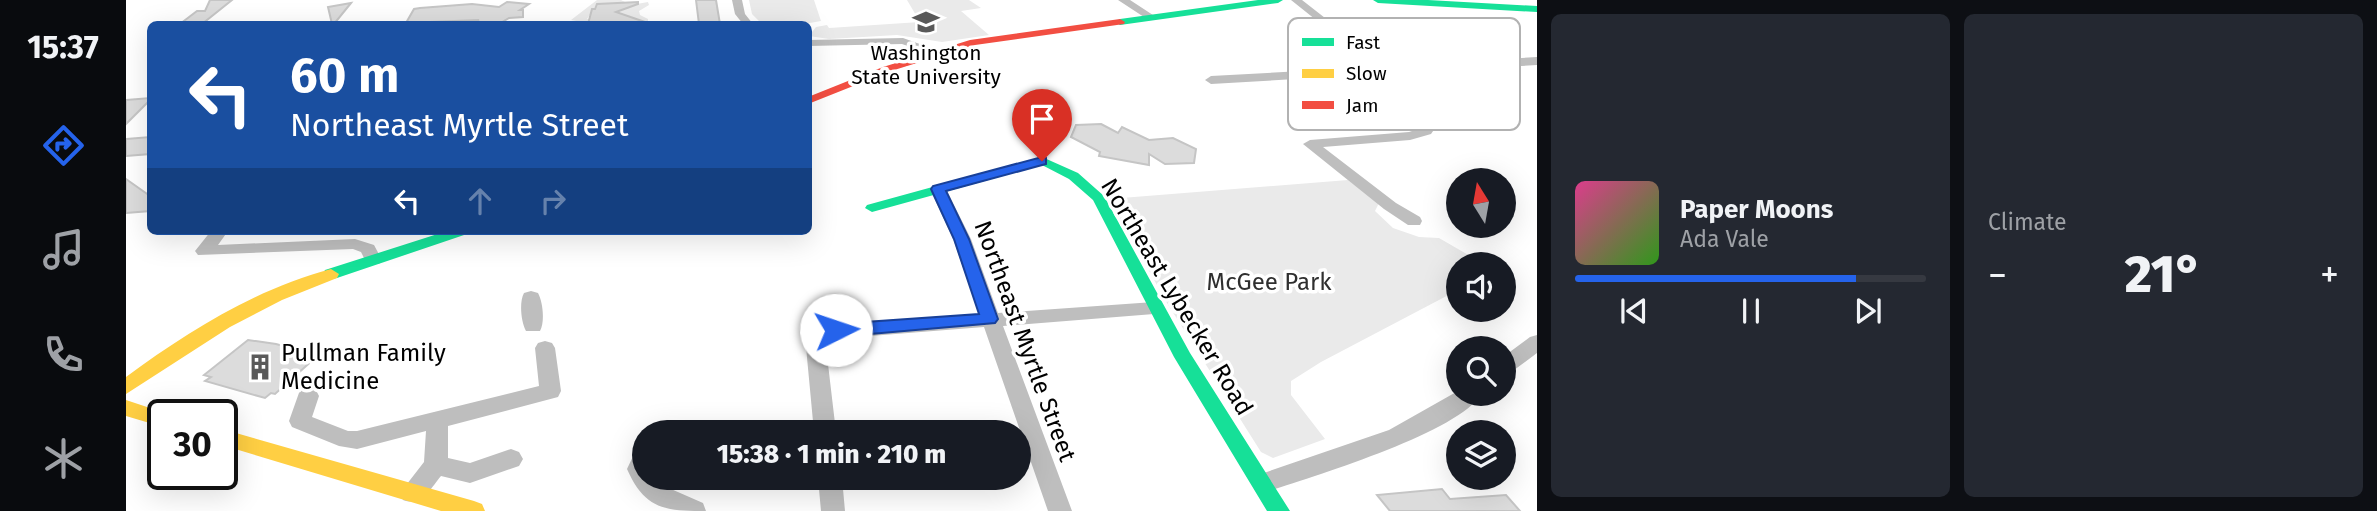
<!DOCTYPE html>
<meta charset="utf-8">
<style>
body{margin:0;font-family:"Fira Sans",sans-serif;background:#242831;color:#f1f3f6;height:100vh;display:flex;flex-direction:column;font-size:26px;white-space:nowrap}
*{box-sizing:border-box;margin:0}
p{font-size:23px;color:#9ea1a6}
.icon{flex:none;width:38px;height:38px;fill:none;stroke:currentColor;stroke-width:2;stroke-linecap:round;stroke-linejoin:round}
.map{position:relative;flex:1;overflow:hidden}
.details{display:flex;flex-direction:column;gap:14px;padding:14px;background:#0d0f14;width:840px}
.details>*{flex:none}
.hud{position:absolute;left:21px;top:21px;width:665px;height:214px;border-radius:10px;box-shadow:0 7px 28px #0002;background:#1a4fa0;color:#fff;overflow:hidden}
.needle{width:46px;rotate:349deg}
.fabs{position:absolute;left:1320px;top:168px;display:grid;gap:14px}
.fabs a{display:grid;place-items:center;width:70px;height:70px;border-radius:50%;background:#171b24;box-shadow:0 7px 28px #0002;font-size:35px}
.speed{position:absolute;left:21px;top:399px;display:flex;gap:14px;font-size:35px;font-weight:700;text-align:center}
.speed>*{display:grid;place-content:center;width:91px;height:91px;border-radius:50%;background:#171b24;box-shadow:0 7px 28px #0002;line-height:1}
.speed .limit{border:4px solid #111;border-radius:10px;background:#fff;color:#111}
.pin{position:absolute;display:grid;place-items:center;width:60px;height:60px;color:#fff;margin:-72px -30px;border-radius:50% 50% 50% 0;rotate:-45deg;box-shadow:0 0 7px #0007}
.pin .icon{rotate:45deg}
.me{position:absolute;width:77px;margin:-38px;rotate:86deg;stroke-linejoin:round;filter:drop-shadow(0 0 5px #0008)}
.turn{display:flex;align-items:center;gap:24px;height:147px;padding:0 28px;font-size:32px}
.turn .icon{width:91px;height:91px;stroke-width:2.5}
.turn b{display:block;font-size:49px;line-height:60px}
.lanes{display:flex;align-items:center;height:66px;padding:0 28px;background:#0003;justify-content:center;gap:35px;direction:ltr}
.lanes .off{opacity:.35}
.big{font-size:52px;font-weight:800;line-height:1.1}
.details .card{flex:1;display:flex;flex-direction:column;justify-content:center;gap:10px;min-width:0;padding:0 24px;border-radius:10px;background:#242831}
.song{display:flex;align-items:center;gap:21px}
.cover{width:84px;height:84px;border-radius:10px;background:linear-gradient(135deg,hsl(330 70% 55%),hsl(110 70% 35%))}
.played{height:7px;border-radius:4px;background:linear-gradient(90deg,#2563eb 80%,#363941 80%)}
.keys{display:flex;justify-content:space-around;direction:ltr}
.heat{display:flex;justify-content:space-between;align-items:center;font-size:38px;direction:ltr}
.details .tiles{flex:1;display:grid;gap:14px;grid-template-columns:repeat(2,1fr)}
.trip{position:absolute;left:506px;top:420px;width:399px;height:70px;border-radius:35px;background:#171b24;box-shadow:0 7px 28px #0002;font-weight:800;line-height:70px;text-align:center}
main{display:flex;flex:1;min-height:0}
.dock{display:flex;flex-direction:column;width:126px;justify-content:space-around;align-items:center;background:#090b0e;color:#9ea1a6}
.dock .icon{width:49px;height:49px}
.dock .on{color:#2563eb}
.dock b{font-size:32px;color:#f1f3f6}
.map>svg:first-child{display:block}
</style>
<main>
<nav class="dock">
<b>15:37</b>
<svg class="icon on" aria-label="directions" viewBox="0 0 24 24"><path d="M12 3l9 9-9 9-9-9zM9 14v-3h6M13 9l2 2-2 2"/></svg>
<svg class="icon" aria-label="music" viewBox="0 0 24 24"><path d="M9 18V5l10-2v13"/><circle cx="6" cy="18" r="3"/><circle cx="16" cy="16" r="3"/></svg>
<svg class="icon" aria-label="phone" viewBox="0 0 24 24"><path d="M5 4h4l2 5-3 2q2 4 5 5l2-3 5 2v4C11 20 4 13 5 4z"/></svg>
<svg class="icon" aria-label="climate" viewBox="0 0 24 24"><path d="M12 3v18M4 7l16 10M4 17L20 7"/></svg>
</nav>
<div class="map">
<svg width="1411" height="511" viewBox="0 0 1411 511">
<rect width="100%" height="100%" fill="#fff"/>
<path fill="#eaeaea" d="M 471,0 L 495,0 L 505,5 L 522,2 L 523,5 L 513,11 L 514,15 L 522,19 L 522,23 C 506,18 495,24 479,24 L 487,24 L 488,19 L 492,18 L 494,8 L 491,3 L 471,4 L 461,19 L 467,20 L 466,24 L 445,20 Z
M 623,0 L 688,0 L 695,21 L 678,24 L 636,24 L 626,14 Z
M 781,0 L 843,0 L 855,8 L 835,11 L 863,35 L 816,42 L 771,35 L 703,39 L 683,36 L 690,27 L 701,25 L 703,28 L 794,22 Z
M 1222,180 L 1253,203 L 1249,211 L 1267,228 L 1293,237 L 1313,238 L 1358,264 L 1332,264 L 1332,290 L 1195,362 L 1165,381 L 1165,395 L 1199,439 L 1147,458 L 1135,452 L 1041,303 L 983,199 Z"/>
<path fill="#dcdcdc" stroke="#c5c5c5" stroke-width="2" d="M 84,0 L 106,0 L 76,24 L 54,24 L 71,11 L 79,11 Z
M 570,0 L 590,0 L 594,24 L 573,24 Z
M 381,2 L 403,4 L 394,10 L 397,10 L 397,17 L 383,18 L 373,24 L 346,24 L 353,20 L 280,23 L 288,9 L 294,8 L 346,4 L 373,7 Z
M 512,2 L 512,4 L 490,12 L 519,22 L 519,24 L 462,24 L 466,9 L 469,9 L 471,4 Z
M 225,3 L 208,24 L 206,24 L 202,7 Z
M 24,98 L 24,100 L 0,124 L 0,100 Z
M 975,124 L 992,133 L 996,127 L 1023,140 L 1047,138 L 1070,149 L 1068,163 L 1039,164 L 1023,154 L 1023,165 L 973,156 L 974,152 L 945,137 L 950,125 Z
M 24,137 L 24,154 L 0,156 L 0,139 Z
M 0,179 L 24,196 L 24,211 L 0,213 Z
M 122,340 L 150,344 L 179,352 L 176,355 L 189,358 L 149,394 L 145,393 L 139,398 L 79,381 L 85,377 L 78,375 Z
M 1316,489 L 1324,499 L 1380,495 L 1394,511 L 1264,511 L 1251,495 Z"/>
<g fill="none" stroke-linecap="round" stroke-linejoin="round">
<path fill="#bebebe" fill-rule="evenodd" d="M 606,0 L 616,0 L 619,14 L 627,24 L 617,24 L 609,14 Z
M 992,0 L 1004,0 L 1030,17 L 1021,19 Z
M 1165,0 L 1176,0 L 1240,50 L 1264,66 L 1411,57 L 1411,65 L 1253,74 L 1305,109 L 1312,124 L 1305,134 L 1284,140 L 1197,147 L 1270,203 L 1294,217 L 1296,221 L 1294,225 L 1282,225 L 1258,209 L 1177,144 L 1184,140 L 1283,132 L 1295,128 L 1298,124 L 1294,114 L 1237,75 L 1085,84 L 1079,80 L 1085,76 L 1249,67 Z
M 777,38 L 816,52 L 810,56 L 776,44 L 682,46 L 682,40 Z
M 812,184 L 820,189 L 845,239 L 872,313 L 1028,302 L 1035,303 L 1037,308 L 1035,313 L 1028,314 L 877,326 L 946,511 L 922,511 L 858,327 L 706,339 L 700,347 L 710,432 L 688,432 L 680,347 L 684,335 L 694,327 L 853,314 L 827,239 L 804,189 Z
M 85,231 L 102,231 L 92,245 L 229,239 L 248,245 L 256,260 L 253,264 L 241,264 L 235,252 L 227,249 L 72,255 L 69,251 Z
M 405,291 L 412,293 C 417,302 419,322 414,331 L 400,331 C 395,322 393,302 398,293 Z
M 1411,335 L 1411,353 L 1384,373 L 1377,376 L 1377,357 L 1404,337 Z
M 419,341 L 426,343 L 429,348 L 435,391 L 432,397 L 322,426 L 322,458 L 344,463 L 385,449 L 393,452 L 397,459 L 393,466 L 344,483 L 315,476 C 304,489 296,507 277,500 L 274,493 L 298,462 L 300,431 L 231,449 L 213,446 L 166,427 L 163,421 L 174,390 L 182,388 L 190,390 L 193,396 L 186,417 L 222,431 L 231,431 L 413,386 L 409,348 L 412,343 Z
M 1332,391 L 1332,394 L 1355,394 C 1333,433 1182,478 1137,493 L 1129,490 L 1125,483 L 1129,476 L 1263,430 Z
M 518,447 L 518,478 L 561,478 L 557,485 L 545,489 L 577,503 L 580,511 C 540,511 519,510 501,469 L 510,450 Z
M 692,478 L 716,478 L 719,511 L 695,511 Z"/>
<path fill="#16e098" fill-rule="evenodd" d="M 1132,0 L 1157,0 L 1152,3 L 994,25 L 989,22 L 994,19 Z
M 1247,0 L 1302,0 L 1411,6 L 1411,12 L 1252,3 Z
M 916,157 L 952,173 L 978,196 L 1064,353 L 1164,511 L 1141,511 L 1048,357 L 967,200 L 943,179 L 916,165 L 746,212 L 739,208 L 741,205 Z
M 321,231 L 344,231 L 341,234 L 211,278 L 205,279 L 197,274 L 199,270 Z"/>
<path fill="#ffcf43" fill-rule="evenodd" d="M 205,269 L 213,274 L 211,278 L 156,300 L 104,327 L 0,394 L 0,377 C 61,332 132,288 205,269 Z
M 0,400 L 45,415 L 37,415 L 37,427 L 0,416 Z
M 96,429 L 348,501 L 356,504 L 359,511 L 315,511 L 96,445 Z"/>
<path fill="#f24e42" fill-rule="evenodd" d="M 994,19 L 999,22 L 998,24 L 849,45 L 765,71 L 682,104 L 682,97 L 757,67 L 844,40 Z"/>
</g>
<path fill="#2563eb" stroke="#184099" stroke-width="2" d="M 916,157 L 920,158 L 920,164 L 820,191 L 843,239 L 872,319 L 869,323 L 710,337 L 704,335 L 701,330 L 704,326 L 710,324 L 853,314 L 828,239 L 805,189 L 807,186 Z"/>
<defs>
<g id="university-bare" transform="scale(2.1)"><path d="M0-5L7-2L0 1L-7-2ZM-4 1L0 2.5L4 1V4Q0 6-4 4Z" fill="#595959" stroke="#fff" stroke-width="2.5" paint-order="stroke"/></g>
<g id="building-bare" transform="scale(2.1)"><path d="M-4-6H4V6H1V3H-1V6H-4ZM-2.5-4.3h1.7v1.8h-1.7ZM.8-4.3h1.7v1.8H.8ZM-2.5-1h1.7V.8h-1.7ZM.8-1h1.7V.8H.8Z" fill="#595959" stroke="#fff" stroke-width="2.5" paint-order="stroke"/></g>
</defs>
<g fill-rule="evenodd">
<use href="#university-bare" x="800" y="22"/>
<use href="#building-bare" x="134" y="367"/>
</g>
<g text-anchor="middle" stroke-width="7" stroke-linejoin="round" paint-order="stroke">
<g font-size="21" fill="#000" stroke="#fff">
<text x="800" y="60">Washington<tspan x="800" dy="24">State University</tspan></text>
</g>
<g font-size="24" fill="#2f2f2f" stroke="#fff">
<text x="1143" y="290">McGee Park</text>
</g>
<g font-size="24" fill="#000" stroke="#fff">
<text transform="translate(1051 297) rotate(59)" y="8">Northeast Lybecker Road</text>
<text transform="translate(899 341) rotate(70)" y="8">Northeast Myrtle Street</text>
</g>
<g font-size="24" fill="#000" stroke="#fff" text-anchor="start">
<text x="155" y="361">Pullman Family<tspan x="155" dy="28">Medicine</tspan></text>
</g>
</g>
<rect x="1162" y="18" width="232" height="112" rx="10" fill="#fff" stroke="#b2b2b2" stroke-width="2"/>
<rect x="1176" y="38" width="32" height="8" fill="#16e098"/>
<rect x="1176" y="69" width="32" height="9" fill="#ffcf43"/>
<rect x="1176" y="101" width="32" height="8" fill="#f24e42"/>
<g font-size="19" fill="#000">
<text x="1220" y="49">Fast</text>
<text x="1220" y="80">Slow</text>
<text x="1220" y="112">Jam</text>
</g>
</svg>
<div class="fabs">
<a><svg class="needle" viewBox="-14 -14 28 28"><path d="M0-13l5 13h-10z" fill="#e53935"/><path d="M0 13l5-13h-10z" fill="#9ea1a6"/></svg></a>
<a><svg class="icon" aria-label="sound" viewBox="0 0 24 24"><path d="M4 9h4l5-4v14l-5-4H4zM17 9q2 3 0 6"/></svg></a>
<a><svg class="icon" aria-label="search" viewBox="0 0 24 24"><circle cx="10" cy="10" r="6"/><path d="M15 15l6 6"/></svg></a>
<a><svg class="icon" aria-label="layers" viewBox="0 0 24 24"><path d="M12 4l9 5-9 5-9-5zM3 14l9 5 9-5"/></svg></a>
</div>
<div class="speed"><div class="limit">30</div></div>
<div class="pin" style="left:916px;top:161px;background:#d93025"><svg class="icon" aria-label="arrive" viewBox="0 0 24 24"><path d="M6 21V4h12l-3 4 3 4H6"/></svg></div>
<svg class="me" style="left:710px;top:330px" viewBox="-20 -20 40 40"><circle r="19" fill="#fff"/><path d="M0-13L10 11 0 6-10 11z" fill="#2563eb"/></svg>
<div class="trip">15:38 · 1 min · 210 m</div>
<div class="hud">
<div class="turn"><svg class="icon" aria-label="left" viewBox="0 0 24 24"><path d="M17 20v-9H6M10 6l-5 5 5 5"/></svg><div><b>60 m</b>Northeast Myrtle Street</div></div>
<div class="lanes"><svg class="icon" aria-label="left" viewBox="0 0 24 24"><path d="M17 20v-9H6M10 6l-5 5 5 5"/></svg><svg class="icon off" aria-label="ahead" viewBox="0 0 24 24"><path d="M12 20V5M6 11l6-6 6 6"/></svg><svg class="icon off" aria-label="right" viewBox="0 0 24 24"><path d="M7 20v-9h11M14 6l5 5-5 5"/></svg></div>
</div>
</div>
<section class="details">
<div class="tiles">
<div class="card">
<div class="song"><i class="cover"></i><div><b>Paper Moons</b><p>Ada Vale</p></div></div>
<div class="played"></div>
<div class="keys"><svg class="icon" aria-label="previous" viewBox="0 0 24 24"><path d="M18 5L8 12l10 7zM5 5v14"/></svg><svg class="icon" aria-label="pause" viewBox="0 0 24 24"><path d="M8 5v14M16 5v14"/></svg><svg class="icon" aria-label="next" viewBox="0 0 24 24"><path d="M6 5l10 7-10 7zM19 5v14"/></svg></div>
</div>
<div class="card"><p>Climate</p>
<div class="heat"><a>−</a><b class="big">21°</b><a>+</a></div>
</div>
</div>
</section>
</main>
